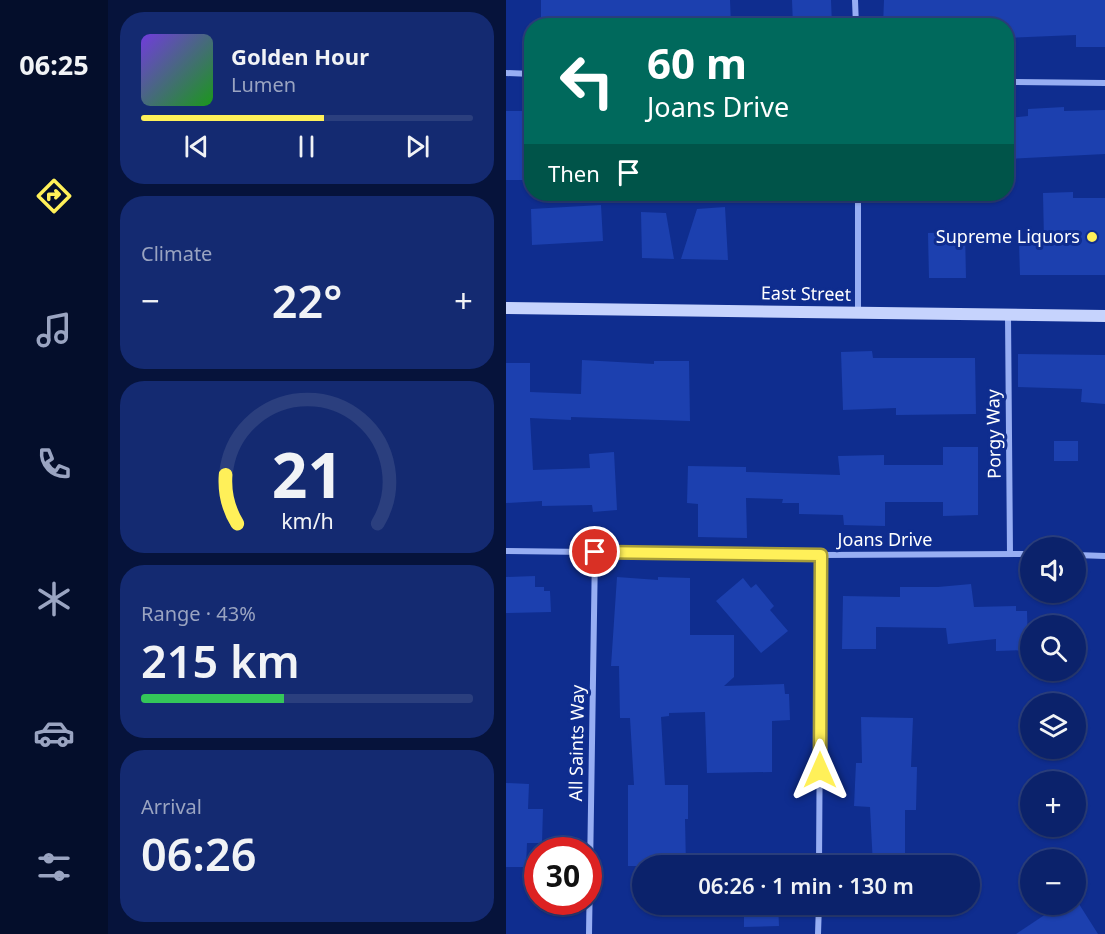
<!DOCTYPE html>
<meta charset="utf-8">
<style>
body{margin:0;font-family:"Noto Sans",sans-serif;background:#142a71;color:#f1f3f6;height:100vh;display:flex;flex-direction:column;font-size:22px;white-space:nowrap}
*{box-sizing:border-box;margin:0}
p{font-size:20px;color:#9aa4c1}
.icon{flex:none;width:33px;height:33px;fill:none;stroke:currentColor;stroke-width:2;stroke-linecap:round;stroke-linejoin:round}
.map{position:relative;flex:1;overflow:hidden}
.panel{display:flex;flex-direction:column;gap:12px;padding:12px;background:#06133b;width:398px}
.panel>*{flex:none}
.hud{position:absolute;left:18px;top:18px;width:490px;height:183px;border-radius:24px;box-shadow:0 2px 4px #0004,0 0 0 2px #2b3f7e;background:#00695c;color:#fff;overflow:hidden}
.fabs{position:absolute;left:514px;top:537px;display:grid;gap:12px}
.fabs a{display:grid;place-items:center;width:66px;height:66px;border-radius:50%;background:#0b226b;box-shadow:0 2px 4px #0004,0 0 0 2px #2b3f7e;font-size:30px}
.speed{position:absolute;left:18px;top:837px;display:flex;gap:12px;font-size:30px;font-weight:700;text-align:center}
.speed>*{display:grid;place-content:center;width:78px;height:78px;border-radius:50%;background:#0b226b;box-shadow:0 2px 4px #0004,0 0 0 2px #2b3f7e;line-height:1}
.speed .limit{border:9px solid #d22;background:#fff;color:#111}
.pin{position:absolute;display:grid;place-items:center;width:51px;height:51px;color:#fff;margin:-26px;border:3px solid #fff;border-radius:50%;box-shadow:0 2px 6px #0007}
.me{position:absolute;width:66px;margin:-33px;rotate:0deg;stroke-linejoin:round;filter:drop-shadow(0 0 4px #0008)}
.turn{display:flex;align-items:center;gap:21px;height:126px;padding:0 24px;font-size:27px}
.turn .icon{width:78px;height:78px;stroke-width:2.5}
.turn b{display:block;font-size:42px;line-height:51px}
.then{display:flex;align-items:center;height:57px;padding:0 24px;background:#0003;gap:12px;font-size:22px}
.big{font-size:45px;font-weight:600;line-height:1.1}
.panel .tile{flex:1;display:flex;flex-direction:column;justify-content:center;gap:9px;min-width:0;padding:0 21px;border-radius:24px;background:#142a71}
.panel .dial{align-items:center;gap:0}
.dial svg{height:156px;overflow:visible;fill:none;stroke:#2b3f7e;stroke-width:7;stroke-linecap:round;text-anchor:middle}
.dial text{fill:#f1f3f6;stroke:none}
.song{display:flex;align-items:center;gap:18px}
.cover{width:72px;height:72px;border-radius:9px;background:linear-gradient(135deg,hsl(260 70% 55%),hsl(120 70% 35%))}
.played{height:6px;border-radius:3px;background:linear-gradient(90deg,#fff059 55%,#2b3f7e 55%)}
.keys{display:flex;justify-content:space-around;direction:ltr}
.heat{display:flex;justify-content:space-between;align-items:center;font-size:33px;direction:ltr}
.charge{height:9px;border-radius:4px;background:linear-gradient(90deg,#34c759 43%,#2b3f7e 0)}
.trip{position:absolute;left:126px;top:855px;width:348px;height:60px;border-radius:30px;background:#0b226b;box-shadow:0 2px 4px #0004,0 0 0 2px #2b3f7e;font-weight:600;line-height:60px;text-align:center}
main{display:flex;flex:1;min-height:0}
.menu{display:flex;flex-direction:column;width:108px;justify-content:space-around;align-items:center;background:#040e2b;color:#9aa4c1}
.menu .icon{width:42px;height:42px}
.menu .active{color:#fff059}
.menu b{font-size:27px;color:#f1f3f6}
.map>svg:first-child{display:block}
</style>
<main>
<nav class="menu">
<b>06:25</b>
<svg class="icon active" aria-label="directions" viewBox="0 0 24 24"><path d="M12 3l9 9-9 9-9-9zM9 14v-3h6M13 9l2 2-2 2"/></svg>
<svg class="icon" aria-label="music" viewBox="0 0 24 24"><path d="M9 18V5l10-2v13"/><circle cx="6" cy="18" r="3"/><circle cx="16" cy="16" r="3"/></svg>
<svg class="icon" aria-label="phone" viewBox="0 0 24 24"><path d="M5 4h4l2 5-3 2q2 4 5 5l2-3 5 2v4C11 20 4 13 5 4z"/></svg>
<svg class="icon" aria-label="climate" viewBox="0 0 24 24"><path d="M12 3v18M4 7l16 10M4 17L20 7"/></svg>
<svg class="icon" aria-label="car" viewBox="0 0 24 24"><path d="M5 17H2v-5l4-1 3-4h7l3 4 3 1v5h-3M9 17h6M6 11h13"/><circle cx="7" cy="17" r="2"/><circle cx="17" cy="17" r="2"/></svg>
<svg class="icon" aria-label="filters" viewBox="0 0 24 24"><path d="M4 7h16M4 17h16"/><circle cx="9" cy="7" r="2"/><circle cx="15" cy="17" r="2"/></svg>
</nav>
<section class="panel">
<div class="tile">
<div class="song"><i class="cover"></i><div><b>Golden Hour</b><p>Lumen</p></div></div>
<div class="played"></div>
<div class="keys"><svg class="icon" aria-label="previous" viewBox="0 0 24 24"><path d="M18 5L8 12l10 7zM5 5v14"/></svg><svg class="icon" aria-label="pause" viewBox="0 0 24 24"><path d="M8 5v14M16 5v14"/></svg><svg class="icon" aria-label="next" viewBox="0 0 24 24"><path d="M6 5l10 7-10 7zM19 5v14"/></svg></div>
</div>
<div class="tile"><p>Climate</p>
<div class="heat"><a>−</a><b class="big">22°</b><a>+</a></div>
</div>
<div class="tile dial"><svg viewBox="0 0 100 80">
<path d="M14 69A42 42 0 1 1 86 69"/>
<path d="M14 69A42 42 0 0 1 8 44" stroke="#fff059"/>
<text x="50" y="56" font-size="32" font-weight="700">21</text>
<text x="50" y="72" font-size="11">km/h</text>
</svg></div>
<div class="tile"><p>Range · 43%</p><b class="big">215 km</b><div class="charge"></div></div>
<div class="tile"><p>Arrival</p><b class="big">06:26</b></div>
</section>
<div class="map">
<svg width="600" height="934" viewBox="0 0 600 934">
<rect width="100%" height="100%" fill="#0f2d8f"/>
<path fill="#1c40af" d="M 35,0 L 224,0 L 225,25 L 35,26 Z
M 286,0 L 325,0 L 326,26 L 287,26 Z
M 378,0 L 600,0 L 600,47 L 570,47 L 570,35 L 501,38 L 501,26 L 377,26 Z
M 558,107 L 558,111 L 600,110 L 600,154 L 501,159 L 501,118 L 522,116 L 522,109 Z
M 0,111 L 19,111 L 18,180 L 0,180 Z
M 567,192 L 567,198 L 600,198 L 600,275 L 514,275 L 513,242 L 538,241 L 537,193 Z
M 95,205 L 97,241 L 26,245 L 25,209 Z
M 219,207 L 222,260 L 175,259 L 191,209 Z
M 135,212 L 160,213 L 168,259 L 136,258 Z
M 459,232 L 460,278 L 423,278 L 422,233 Z
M 366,351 L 367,358 L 469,358 L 470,414 L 390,415 L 390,408 L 337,410 L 335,352 Z
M 512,354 L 600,355 L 600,404 L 575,402 L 576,389 L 512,387 Z
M 76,360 L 148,364 L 148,361 L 183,361 L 184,421 L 65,417 L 65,420 L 24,418 L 27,470 L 84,468 L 83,454 L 108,452 L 111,510 L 87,512 L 86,505 L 36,506 L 36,501 L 0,503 L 0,363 L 24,363 L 24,392 L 75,394 Z
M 548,441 L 572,441 L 572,461 L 548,461 Z
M 437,447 L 472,447 L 472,515 L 437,516 L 437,502 L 379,502 L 379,526 L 338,525 L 337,515 L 293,514 L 293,503 L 276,503 L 277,499 L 240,498 L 241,538 L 192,537 L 192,504 L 181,503 L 182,466 L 240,467 L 240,472 L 334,475 L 332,456 L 378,455 L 378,465 L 437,465 Z
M 29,576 L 29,587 L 38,587 L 38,591 L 44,591 L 45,612 L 0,613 L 0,577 Z
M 111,577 L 152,580 L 152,577 L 184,578 L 184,635 L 228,635 L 228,677 L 218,686 L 278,684 L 279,694 L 283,694 L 284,720 L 266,721 L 266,772 L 201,773 L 199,712 L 163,713 L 163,716 L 155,717 L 159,785 L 182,785 L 182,819 L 179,819 L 180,866 L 122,866 L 122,785 L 128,785 L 124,718 L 114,718 L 113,666 L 105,666 Z
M 237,578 L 245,588 L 250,584 L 268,606 L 264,610 L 282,631 L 255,653 L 210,601 Z
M 465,584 L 468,607 L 510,606 L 510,611 L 521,611 L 522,650 L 490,651 L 490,639 L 442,644 L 440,628 L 370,627 L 370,649 L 336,649 L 337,596 L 394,597 L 394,587 L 432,587 Z
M 355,717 L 407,718 L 405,767 L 411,767 L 410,810 L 399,810 L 399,866 L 367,866 L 364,807 L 348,806 L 350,763 L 356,763 Z
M 0,783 L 23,784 L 22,809 L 37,809 L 36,843 L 21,843 L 20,867 L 0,867 Z
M 238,904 L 272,904 L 273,926 L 238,927 Z
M 555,904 L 573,904 L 592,934 L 510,934 Z"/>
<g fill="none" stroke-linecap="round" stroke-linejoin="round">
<path stroke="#97aef3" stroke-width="6" d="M 349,0 L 350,26
M 0,73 L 26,74
M 501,82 L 600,83
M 352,312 L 352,194
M 502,315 L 504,554
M 0,551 L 315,555 L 525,554
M 570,555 L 600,556
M 313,866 L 315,555
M 83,934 L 89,552
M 312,934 L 313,904"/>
<path stroke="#c6d3fd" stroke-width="12" d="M 0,308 L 600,316"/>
</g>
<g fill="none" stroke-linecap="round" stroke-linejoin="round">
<g stroke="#a69c3a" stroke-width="15">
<path id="route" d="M 89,552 L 315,555 L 314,770"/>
</g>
<use href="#route" stroke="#fff059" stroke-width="10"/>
</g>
<circle fill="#fff059" stroke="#0f2d8f" stroke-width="2" cx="586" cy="237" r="6"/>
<g text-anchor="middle" stroke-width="6" stroke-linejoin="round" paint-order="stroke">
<g font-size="18" fill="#fff" stroke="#0f2d8f" text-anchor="end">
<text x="574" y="243">Supreme Liquors</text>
</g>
<g font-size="18" fill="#fff" stroke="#0f2d8f">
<text transform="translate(300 294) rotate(1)" y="6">East Street</text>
<text transform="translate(488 434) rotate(-91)" y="6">Porgy Way</text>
<text x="379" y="546">Joans Drive</text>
<text transform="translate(71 743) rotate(-89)" y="6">All Saints Way</text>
</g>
</g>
</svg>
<div class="fabs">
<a><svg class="icon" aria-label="sound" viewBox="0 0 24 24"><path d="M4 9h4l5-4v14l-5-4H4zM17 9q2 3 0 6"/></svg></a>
<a><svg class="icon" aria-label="search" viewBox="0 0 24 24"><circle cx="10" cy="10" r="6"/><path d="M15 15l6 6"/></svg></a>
<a><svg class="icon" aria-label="layers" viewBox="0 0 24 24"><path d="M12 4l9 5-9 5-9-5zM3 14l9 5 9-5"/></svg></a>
<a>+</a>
<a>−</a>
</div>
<div class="speed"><div class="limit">30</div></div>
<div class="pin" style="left:89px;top:552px;background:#d93025"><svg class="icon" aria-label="arrive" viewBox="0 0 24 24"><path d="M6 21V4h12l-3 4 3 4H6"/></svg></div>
<svg class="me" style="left:314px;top:770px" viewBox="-20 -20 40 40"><path d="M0-17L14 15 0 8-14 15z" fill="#fff059" stroke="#fff" stroke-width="4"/></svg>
<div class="trip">06:26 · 1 min · 130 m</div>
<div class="hud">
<div class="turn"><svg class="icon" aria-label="left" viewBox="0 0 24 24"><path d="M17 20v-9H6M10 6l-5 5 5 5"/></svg><div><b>60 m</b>Joans Drive</div></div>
<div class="then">Then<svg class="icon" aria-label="arrive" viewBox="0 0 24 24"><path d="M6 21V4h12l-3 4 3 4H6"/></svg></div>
</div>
</div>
</main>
